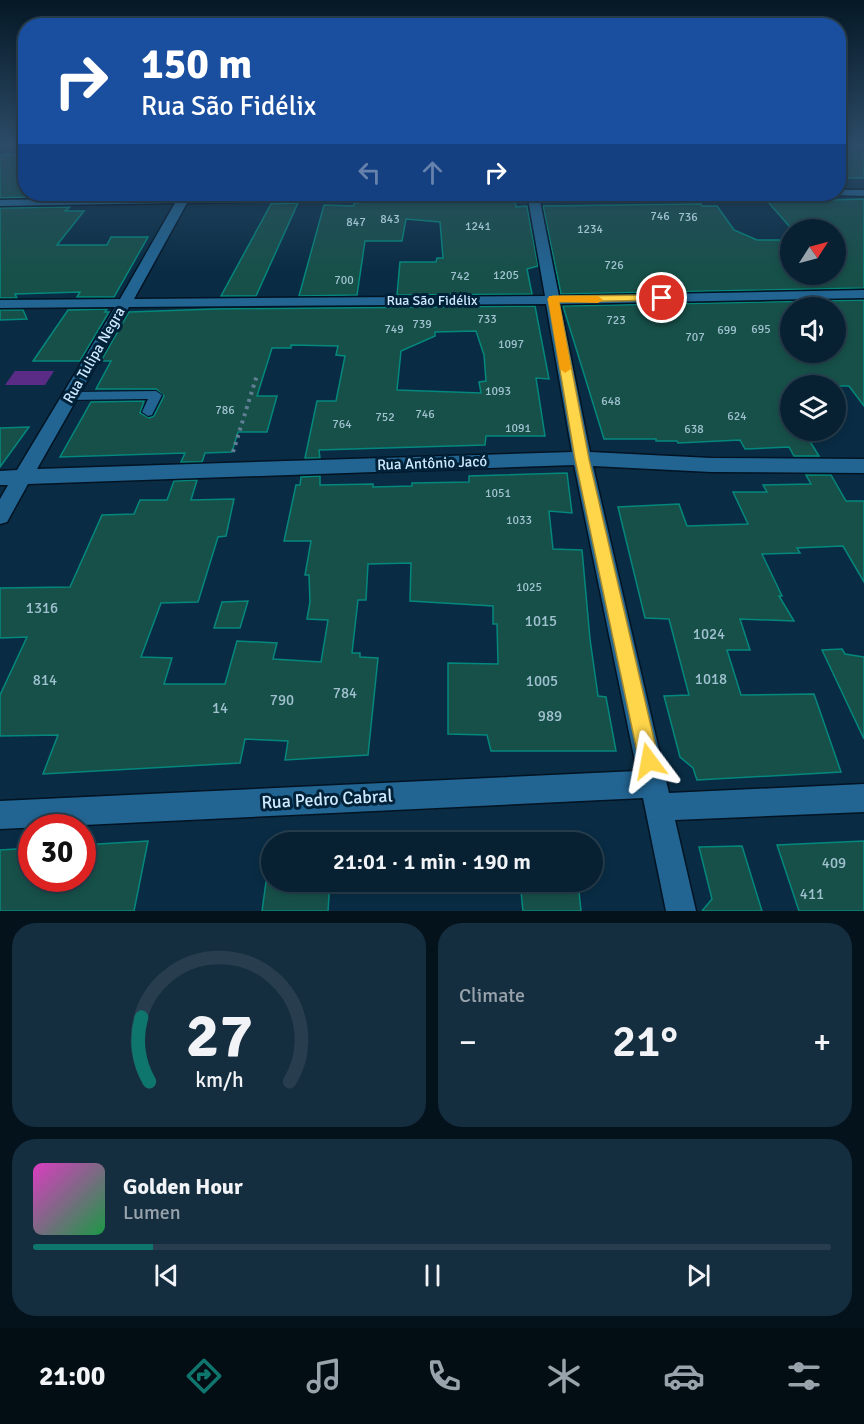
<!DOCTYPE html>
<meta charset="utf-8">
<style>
body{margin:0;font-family:Signika,sans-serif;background:#152e3f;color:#f1f3f6;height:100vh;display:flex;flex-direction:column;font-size:22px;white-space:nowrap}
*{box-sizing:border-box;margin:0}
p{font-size:20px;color:#98a3ac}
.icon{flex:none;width:33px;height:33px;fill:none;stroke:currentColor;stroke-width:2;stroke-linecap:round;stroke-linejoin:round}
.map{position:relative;height:911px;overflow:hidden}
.side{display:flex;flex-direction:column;gap:12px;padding:12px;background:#04121c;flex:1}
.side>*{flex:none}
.top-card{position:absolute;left:18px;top:18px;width:828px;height:183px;border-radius:24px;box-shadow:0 3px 9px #0003,0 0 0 2px #283e4e;background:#1a4fa0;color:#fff;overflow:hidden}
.needle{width:39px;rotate:54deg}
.buttons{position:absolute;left:780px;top:219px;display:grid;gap:12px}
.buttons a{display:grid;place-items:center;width:66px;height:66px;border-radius:50%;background:#072133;box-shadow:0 3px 9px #0003,0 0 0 2px #283e4e;font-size:30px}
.speed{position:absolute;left:18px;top:814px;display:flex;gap:12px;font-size:30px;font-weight:700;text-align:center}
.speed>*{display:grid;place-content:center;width:78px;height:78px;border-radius:50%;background:#072133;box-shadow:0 3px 9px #0003,0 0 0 2px #283e4e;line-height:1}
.speed .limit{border:9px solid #d22;background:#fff;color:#111}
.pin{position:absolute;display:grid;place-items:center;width:51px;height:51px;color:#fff;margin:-26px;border:3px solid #fff;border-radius:50%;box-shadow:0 2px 6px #0007}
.me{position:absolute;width:66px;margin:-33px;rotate:347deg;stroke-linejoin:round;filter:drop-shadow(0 0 4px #0008)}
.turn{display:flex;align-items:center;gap:21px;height:126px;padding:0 24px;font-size:27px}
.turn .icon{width:78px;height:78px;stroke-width:2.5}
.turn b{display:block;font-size:42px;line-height:51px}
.lanes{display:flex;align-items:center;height:57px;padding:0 24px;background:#0003;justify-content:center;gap:30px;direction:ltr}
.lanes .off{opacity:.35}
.big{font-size:45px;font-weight:600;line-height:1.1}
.side .widget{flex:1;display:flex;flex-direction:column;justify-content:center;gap:9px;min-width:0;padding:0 21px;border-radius:24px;background:#152e3f}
.side .dial{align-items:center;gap:0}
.dial svg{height:156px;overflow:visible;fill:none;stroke:#283e4e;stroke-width:7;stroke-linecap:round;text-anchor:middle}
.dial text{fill:#f1f3f6;stroke:none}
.song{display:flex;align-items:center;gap:18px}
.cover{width:72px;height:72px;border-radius:9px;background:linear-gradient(135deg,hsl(310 70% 55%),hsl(140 70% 35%))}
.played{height:6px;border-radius:3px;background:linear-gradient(90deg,#0f766e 15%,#283e4e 15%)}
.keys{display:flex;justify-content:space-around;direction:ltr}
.heat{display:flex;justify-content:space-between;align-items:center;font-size:33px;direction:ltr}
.side .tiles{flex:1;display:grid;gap:12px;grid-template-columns:1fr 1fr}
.widget:last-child{grid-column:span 2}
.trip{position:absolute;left:261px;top:832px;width:342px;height:60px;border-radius:30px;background:#072133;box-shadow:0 3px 9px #0003,0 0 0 2px #283e4e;font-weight:600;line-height:60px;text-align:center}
.dock{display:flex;height:96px;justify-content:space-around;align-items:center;background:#030d14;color:#98a3ac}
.dock .icon{width:42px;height:42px}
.dock .current{color:#0f766e}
.dock b{font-size:27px;color:#f1f3f6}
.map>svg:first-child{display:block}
</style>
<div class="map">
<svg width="864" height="911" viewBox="0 0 864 911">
<rect width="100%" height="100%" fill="#092c44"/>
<path fill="#5a2c86" d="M 15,371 L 54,371 L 45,385 L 5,385 Z"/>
<path fill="#175049" stroke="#04887c" stroke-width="1.5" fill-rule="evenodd" d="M 838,145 L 864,145 L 864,178 L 838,178 Z
M 26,154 L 26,197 L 0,198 L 0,155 Z
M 864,199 L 864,288 L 561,294 L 543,206 L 701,204 L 702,206 L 717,206 L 734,230 L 757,240 L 790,240 L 790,274 L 836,274 L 836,227 L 790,227 L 768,202 Z
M 499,200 L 515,201 L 516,207 L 527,206 L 538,266 L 527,269 L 532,294 L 397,295 L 400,262 L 436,262 L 437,258 L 443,258 L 440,222 L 406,219 L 402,241 L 365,241 L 357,295 L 299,296 L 324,205 L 354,206 L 354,203 L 367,202 Z
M 298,203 L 256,296 L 221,296 L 271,204 Z
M 70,207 L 65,211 L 84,211 L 57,245 L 107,245 L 111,237 L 148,237 L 114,297 L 77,297 L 80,292 L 15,294 L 17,298 L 0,298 L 0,208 Z
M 864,300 L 864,406 L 849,386 L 790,386 L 790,430 L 803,430 L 819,456 L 794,456 L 789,447 L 745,449 L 740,440 L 678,443 L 677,441 L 656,441 L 656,439 L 604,439 L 563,306 ZM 790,308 L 836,308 L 836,352 L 790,352 Z
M 535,306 L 549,379 L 536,378 L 545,436 L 486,436 L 485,445 L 319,450 L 320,458 L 305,458 L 317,401 L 336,401 L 345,356 L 336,355 L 338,346 L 291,345 L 291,348 L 272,348 L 257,396 L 277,396 L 267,432 L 238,432 L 232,452 L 205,453 L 202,462 L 181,462 L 185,453 L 60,457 L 91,402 L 144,401 L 140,413 L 149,418 L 154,416 L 164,396 L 156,389 L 96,389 L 111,361 L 101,361 L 129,312 L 214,309 ZM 476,331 L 484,355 L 486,381 L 479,382 L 481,393 L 397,390 L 401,351 L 435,336 L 435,332 Z
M 107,309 L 105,312 L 109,312 L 80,361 L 33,361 L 68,310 Z
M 0,310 L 23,310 L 27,319 L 0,320 Z
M 29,427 L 0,467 L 0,428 Z
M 567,473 L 572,513 L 549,511 L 553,549 L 582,550 L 590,639 L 598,696 L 606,697 L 616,751 L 491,751 L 487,735 L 448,734 L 448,663 L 498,664 L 497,624 L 493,624 L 493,606 L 410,601 L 411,563 L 368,564 L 366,600 L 358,600 L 352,653 L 360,653 L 360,657 L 378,658 L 368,755 L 285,760 L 288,741 L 245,739 L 240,763 L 43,774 L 58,735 L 0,736 L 0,695 L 27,637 L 0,638 L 0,588 L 70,587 L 102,515 L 134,514 L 140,500 L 167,500 L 174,481 L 197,480 L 191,500 L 234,499 L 226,536 L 218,537 L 198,602 L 161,603 L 141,657 L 172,658 L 164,684 L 225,684 L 237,641 L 277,643 L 273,659 L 321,662 L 328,620 L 307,619 L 310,602 L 309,575 L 305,575 L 311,541 L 284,541 L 296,485 L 300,485 L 301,477 L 320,476 L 320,485 L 373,484 L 373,487 L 412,486 L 412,483 L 469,482 L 469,476 Z
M 806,475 L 831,475 L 846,501 L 864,501 L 864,582 L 843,546 L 797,548 L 800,553 L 762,554 L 782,596 L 779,596 L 794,621 L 740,619 L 750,650 L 727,650 L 741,695 L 814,694 L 841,772 L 697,780 L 693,768 L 680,757 L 664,696 L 689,695 L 669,619 L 645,618 L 618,507 L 679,504 L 687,526 L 748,524 L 733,492 L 767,492 L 763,485 L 811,484 Z
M 248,601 L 240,628 L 214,628 L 222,602 Z
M 842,649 L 845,654 L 864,657 L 864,739 L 822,650 Z
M 148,841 L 134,911 L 0,911 L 0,850 L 32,848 L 32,879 L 82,879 L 82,845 Z
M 864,841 L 864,911 L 799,911 L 777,845 Z
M 742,846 L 762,911 L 702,911 L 712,899 L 699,847 Z
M 266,882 L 330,882 L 328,911 L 262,911 Z
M 520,882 L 578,882 L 581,911 L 523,911 Z"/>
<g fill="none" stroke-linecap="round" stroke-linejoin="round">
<g stroke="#021322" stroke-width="2">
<path id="lane" d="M 156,391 L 162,395 L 152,415 L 148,416 L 142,412 L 148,399 L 70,400 L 64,396 L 70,392 Z"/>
</g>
<g stroke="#021322" stroke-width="3">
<path id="street" d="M 838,190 L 864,190 L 864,196 L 834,195 L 833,194 L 838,194 Z
M 180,194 L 191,194 L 190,196 L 355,194 L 821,194 L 816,197 L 540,201 L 559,296 L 864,290 L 864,298 L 560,304 L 590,452 L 711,458 L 864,459 L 864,473 L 711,472 L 593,466 L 669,793 L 864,784 L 864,812 L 675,820 L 696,911 L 666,911 L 643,798 L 0,829 L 0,801 L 637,771 L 574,465 L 28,484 L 7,522 L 0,524 L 0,499 L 8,485 L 0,485 L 0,471 L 17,470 L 115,307 L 0,308 L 0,300 L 120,299 L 175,203 L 0,206 L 0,200 L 179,197 ZM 518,197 L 528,199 L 545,296 L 134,299 L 187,203 ZM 546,304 L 572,452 L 37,469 L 129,307 Z"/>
</g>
<path stroke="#607f95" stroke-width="4" stroke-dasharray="3 4.5" stroke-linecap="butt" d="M 233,452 L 257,375"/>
<use href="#lane" fill="#226492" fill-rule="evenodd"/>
<use href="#street" fill="#226492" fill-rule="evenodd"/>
</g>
<linearGradient id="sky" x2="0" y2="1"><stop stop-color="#051825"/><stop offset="0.53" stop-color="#2c4b67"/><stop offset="1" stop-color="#2c4b67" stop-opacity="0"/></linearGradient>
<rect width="864" height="272" fill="url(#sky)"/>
<path fill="#ffd54a" stroke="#a68a30" stroke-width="1.5" d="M 662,295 L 665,296 L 665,300 L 559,302 L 589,459 L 659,761 L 656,768 L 649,771 L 642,768 L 639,761 L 575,459 L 548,299 L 553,296 Z"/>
<path fill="#f59e0b" d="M 549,296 L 598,296 L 603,300 L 598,303 L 559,302 L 571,369 L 565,373 L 560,369 L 548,299 Z"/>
<g text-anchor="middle" stroke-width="6" stroke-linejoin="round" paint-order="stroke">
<g font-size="12" fill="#a0c2d0">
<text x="660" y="220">746</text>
<text x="688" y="221">736</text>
<text x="390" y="223">843</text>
<text x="356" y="226">847</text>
<text x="478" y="230">1241</text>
<text x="590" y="233">1234</text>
<text x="614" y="269">726</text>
<text x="506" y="279">1205</text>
<text x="460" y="280">742</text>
<text x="344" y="284">700</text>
<text x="487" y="323">733</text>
<text x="616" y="324">723</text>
<text x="422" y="328">739</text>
<text x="394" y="333">749</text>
<text x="761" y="333">695</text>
<text x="727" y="334">699</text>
<text x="695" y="341">707</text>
<text x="511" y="348">1097</text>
<text x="498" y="395">1093</text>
<text x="611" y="405">648</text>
<text x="225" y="414">786</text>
<text x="425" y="418">746</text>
<text x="737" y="420">624</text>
<text x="385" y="421">752</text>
<text x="342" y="428">764</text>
<text x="518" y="432">1091</text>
<text x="694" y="433">638</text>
<text x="498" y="497">1051</text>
<text x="519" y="524">1033</text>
<text x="529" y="591">1025</text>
</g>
<g font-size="14" fill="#cee8fd" stroke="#002239">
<text x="432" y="305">Rua São Fidélix</text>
</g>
<g font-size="15" fill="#cee8fd" stroke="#002239">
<text transform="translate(94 355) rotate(-60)" y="5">Rua Tulipa Negra</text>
<text transform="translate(432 463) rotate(-2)" y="5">Rua Antônio Jacó</text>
</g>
<g font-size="15" fill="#a0c2d0">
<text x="42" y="613">1316</text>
<text x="541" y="626">1015</text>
<text x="709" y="639">1024</text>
<text x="711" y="684">1018</text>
<text x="45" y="685">814</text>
<text x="542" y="686">1005</text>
<text x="345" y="698">784</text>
<text x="282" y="705">790</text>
<text x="220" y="713">14</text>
<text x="550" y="721">989</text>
<text x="834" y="868">409</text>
<text x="812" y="899">411</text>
</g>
<g font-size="18" fill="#cee8fd" stroke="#002239">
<text transform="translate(327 799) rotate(-3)" y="6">Rua Pedro Cabral</text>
</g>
</g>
</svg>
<div class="buttons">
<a><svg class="needle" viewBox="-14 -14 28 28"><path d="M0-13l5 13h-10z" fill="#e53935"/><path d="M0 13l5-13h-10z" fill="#98a3ac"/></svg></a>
<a><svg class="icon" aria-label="sound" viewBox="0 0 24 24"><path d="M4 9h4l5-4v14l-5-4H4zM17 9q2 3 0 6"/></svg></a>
<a><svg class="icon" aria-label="layers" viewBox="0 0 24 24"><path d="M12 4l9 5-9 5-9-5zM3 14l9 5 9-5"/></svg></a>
</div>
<div class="speed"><div class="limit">30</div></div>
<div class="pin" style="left:662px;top:298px;background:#d93025"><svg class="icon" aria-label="arrive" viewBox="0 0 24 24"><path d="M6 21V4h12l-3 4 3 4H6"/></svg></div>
<svg class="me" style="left:649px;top:761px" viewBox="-20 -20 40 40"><path d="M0-17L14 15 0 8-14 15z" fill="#ffd54a" stroke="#fff" stroke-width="4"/></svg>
<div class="trip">21:01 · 1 min · 190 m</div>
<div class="top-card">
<div class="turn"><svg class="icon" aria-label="right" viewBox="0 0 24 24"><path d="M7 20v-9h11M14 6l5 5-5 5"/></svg><div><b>150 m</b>Rua São Fidélix</div></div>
<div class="lanes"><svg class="icon off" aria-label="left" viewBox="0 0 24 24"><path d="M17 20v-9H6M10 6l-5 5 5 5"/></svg><svg class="icon off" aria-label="ahead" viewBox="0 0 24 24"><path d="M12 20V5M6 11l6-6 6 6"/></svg><svg class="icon" aria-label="right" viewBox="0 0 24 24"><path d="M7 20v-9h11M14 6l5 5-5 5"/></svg></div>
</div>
</div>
<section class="side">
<div class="tiles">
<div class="widget dial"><svg viewBox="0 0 100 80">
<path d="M14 69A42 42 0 1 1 86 69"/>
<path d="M14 69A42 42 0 0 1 10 36" stroke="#0f766e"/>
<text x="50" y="56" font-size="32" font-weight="700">27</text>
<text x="50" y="72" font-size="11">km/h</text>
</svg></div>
<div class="widget"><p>Climate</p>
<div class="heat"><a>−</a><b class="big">21°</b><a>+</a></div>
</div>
<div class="widget">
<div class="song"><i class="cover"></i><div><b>Golden Hour</b><p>Lumen</p></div></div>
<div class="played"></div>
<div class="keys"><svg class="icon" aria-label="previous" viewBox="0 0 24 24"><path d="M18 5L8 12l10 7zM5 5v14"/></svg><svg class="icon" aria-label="pause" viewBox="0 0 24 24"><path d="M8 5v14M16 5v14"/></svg><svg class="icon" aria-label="next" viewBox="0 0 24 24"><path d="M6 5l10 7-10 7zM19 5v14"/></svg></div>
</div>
</div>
</section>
<nav class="dock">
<b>21:00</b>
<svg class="icon current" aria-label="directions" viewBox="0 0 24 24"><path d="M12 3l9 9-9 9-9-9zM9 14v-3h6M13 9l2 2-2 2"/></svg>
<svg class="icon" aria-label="music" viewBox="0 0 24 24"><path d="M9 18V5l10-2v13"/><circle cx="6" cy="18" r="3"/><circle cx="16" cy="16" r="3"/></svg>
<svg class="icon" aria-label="phone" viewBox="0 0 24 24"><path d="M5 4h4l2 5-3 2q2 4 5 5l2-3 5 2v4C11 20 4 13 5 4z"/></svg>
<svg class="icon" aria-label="climate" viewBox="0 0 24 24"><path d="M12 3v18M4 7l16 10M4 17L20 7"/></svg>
<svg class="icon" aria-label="car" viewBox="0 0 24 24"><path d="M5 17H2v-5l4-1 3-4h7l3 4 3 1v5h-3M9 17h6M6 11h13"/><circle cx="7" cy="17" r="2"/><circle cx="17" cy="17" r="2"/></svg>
<svg class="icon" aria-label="filters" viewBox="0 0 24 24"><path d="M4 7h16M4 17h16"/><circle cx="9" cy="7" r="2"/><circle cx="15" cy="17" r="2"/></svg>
</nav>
